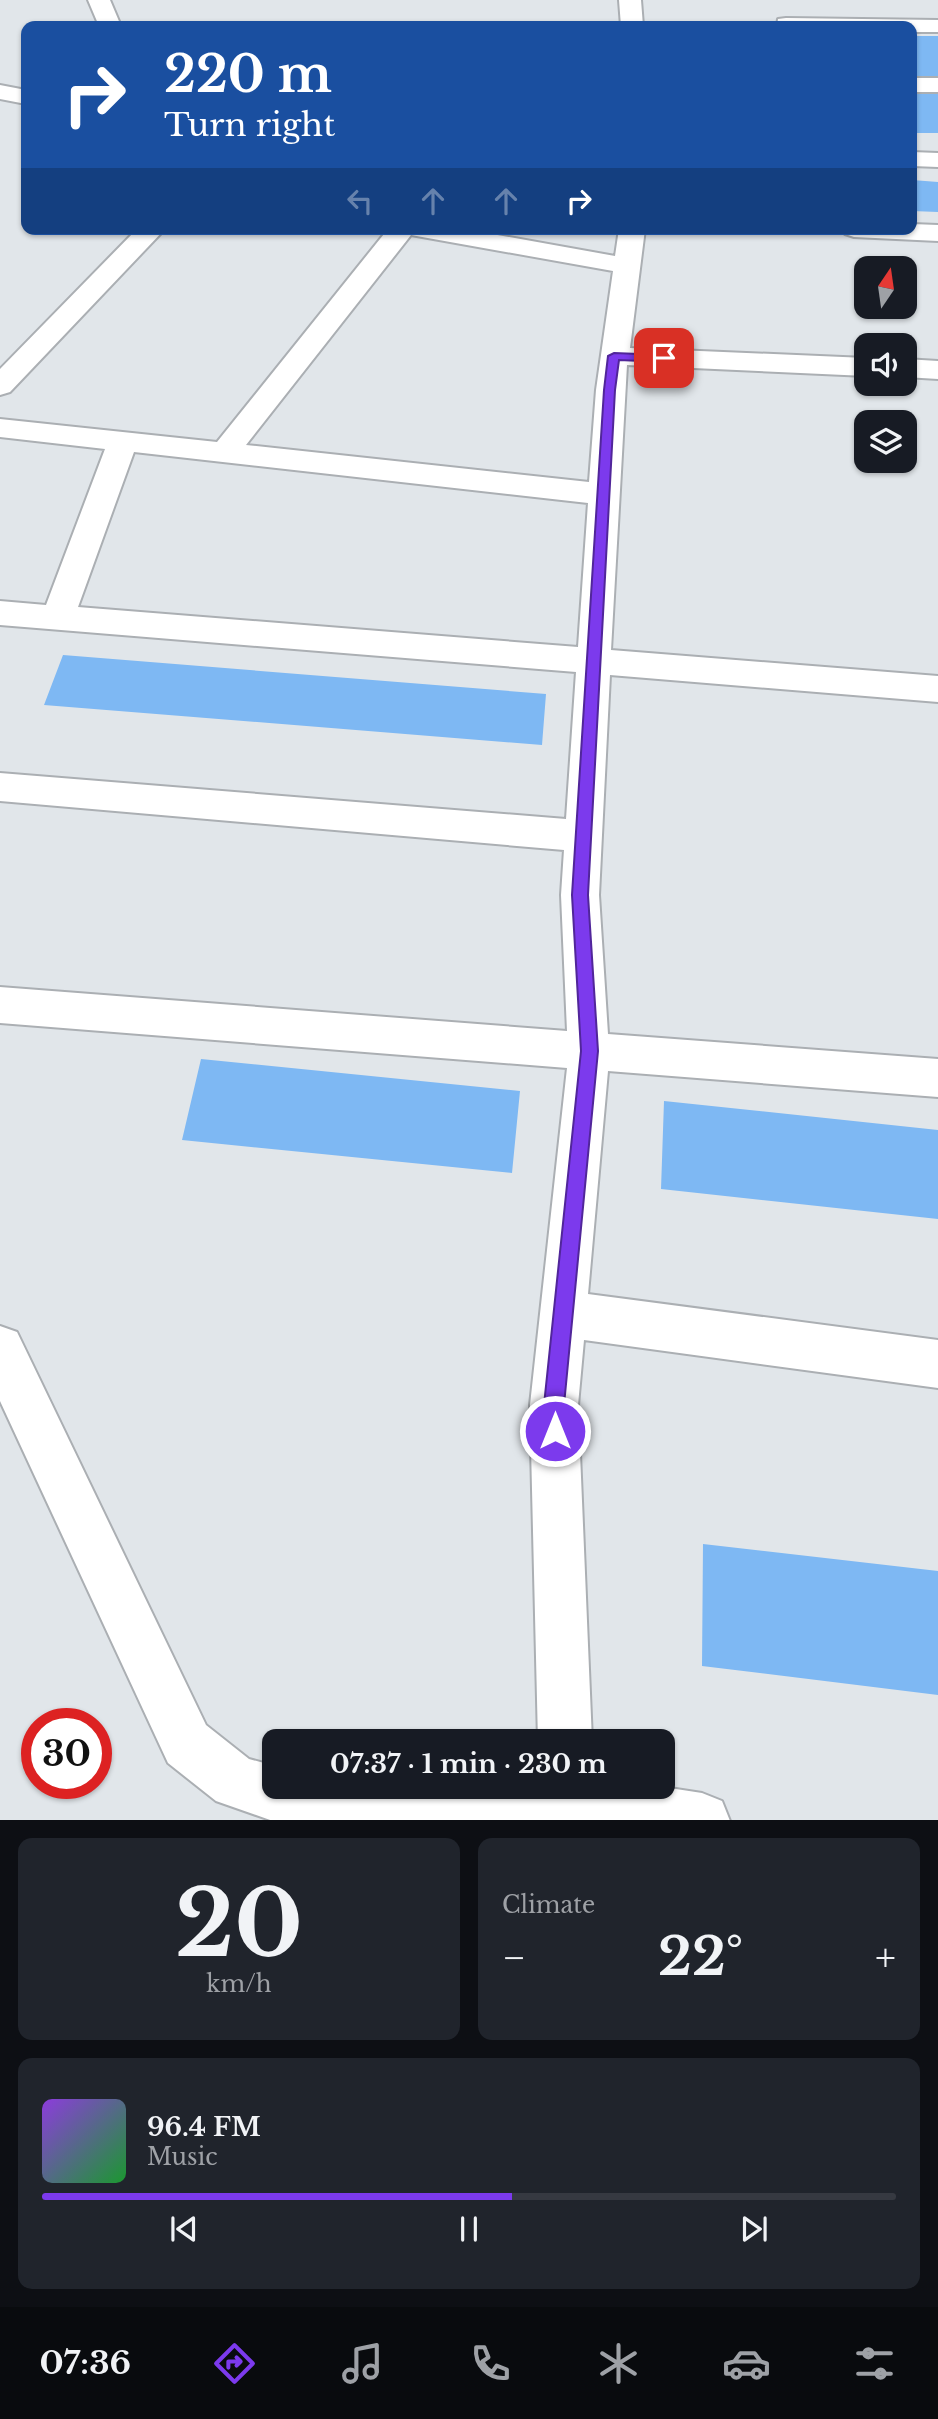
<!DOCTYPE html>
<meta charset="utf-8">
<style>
body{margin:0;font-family:"Libre Baskerville",serif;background:#20242c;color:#f1f3f6;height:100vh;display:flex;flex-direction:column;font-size:26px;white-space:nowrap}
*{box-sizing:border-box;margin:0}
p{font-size:23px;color:#9ea1a6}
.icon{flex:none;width:38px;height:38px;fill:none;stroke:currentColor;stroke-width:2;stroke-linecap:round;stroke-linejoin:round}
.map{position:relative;height:1820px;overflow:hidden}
.sheet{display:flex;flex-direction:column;gap:18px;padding:18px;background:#0d0f14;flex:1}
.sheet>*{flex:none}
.top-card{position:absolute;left:21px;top:21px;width:896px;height:214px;border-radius:14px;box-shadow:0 2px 5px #0004;background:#1a4fa0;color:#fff;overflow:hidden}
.needle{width:46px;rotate:13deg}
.tools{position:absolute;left:854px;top:256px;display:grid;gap:14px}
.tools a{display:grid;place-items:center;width:63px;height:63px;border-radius:14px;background:#171b24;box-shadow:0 2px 5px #0004;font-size:35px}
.speed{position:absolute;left:21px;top:1708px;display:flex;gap:14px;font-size:35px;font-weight:700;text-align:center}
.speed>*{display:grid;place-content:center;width:91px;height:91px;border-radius:50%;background:#171b24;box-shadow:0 2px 5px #0004;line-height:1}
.speed .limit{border:10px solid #d22;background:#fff;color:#111}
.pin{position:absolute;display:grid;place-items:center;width:60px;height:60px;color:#fff;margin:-30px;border-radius:14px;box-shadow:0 4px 10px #0006}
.me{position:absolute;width:77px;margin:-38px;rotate:0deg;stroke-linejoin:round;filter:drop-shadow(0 0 5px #0008)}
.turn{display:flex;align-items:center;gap:24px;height:147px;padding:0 28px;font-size:32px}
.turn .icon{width:91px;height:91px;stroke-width:2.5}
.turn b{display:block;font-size:49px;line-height:60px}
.lanes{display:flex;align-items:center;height:66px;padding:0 28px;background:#0003;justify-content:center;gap:35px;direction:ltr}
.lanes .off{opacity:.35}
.big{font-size:52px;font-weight:800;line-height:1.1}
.sheet .card{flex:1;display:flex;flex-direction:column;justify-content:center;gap:10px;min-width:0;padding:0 24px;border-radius:14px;background:#20242c}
.sheet .dial{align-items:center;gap:0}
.dial b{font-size:91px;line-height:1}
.song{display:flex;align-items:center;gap:21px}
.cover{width:84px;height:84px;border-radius:10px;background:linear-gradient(135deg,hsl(270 70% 55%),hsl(130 70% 35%))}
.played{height:7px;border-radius:4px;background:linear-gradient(90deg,#7c3aed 55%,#363941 55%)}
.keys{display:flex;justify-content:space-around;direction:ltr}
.heat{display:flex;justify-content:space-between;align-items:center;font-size:38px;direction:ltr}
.sheet .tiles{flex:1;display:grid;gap:18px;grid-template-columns:1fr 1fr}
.card:last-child{grid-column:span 2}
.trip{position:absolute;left:262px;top:1729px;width:413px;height:70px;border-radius:14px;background:#171b24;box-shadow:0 2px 5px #0004;font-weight:800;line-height:70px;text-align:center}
.tab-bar{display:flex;height:112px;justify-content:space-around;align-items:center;background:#090b0e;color:#9ea1a6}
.tab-bar .icon{width:49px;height:49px}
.tab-bar .active{color:#7c3aed}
.tab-bar b{font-size:32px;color:#f1f3f6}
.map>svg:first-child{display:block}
</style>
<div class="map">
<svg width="938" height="1821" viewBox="0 0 938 1821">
<rect width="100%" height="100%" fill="#e1e6ea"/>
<path fill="#7eb8f3" d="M 912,36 L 938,36 L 938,77 L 912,77 Z
M 912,87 L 938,87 L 938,133 L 912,133 Z
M 912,180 L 938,182 L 938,212 L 912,211 Z
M 63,655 L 546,694 L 542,745 L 44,705 Z
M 201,1059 L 520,1091 L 512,1173 L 182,1140 Z
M 664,1101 L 938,1130 L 938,1219 L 661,1189 Z
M 703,1544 L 938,1571 L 938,1695 L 702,1666 Z"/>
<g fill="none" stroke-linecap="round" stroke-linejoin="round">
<g stroke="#abafb3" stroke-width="4">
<path id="minor" d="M 88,0 L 110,0 L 121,26 L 99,26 Z
M 619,0 L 641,0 L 643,26 L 621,26 Z
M 786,18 L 938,20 L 938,32 L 912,32 L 912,26 L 777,26 L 778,19 Z
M 912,78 L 938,78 L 938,92 L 912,92 Z
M 0,85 L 26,90 L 26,104 L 0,99 Z
M 912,152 L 938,153 L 938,167 L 912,166 Z
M 912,224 L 938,225 L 938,241 L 854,237 L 845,234 L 841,229 L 912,229 Z
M 137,229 L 165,229 L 10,392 L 0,395 L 0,369 Z
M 388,229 L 464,229 L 615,256 L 619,229 L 645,229 L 630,348 L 866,358 L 866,376 L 627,365 L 611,650 L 938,676 L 938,702 L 610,675 L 599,895 L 608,1034 L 938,1059 L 938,1097 L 608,1071 L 588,1294 L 938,1340 L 938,1388 L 584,1340 L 578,1405 L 592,1741 L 538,1741 L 530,1405 L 567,1068 L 0,1023 L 0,987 L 567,1031 L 561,895 L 564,850 L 0,801 L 0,773 L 566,819 L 576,672 L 0,625 L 0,601 L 46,605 L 105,449 L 0,437 L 0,419 L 217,442 ZM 411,235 L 613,271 L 596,390 L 589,482 L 246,445 ZM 134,452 L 588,503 L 578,647 L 78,607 Z
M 905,359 L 938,361 L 938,379 L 905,377 Z
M 0,1326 L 17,1332 L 206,1725 L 249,1759 L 275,1766 L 275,1787 L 663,1787 L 702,1793 L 722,1801 L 730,1821 L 273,1821 L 216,1801 L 168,1763 L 0,1401 Z"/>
</g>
<use href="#minor" fill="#fff" fill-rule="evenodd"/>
</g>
<path fill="#7c3aed" stroke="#51269a" stroke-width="2" d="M 614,353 L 664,355 L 670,358 L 664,362 L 619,360 L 615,390 L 588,895 L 598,1051 L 564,1405 L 565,1431 L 562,1438 L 555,1441 L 547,1438 L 545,1431 L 544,1405 L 581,1051 L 572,895 L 604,390 L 608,356 Z"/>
</svg>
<div class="tools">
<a><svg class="needle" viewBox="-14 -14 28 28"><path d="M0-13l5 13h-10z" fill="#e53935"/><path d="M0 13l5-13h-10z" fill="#9ea1a6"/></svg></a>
<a><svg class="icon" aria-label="sound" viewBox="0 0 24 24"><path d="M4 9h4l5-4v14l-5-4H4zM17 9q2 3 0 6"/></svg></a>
<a><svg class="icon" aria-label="layers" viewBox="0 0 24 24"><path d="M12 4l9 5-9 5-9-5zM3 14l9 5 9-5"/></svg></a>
</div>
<div class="speed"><div class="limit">30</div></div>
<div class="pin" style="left:664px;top:358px;background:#d93025"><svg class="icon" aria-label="arrive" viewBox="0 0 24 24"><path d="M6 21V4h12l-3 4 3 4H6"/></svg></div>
<svg class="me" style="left:555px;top:1431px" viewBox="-20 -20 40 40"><circle r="17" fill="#7c3aed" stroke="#fff" stroke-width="3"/><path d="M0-11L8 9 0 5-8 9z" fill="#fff"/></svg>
<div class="trip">07:37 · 1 min · 230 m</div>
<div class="top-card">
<div class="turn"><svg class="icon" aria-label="right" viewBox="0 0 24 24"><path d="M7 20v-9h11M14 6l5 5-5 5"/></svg><div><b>220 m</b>Turn right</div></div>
<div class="lanes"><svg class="icon off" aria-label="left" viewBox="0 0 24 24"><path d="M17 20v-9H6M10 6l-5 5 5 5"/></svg><svg class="icon off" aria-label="ahead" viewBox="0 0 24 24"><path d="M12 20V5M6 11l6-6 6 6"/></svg><svg class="icon off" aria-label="ahead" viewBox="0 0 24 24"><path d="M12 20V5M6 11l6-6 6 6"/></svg><svg class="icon" aria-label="right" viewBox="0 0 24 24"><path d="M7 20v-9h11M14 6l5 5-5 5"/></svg></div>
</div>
</div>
<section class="sheet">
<div class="tiles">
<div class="card dial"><b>20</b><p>km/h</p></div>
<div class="card"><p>Climate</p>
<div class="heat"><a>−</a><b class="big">22°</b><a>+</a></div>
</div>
<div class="card">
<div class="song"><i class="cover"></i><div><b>96.4 FM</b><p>Music</p></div></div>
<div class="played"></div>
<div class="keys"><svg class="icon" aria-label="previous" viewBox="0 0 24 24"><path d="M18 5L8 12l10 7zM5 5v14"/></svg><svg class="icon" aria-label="pause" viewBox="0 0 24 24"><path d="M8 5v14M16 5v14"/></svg><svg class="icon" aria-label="next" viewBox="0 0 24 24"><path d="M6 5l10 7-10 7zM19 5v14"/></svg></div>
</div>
</div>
</section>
<nav class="tab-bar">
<b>07:36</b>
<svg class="icon active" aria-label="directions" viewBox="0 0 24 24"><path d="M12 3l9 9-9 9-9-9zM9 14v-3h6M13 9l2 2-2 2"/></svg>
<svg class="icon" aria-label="music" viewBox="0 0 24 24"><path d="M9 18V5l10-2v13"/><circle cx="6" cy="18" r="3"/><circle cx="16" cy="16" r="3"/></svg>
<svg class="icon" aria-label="phone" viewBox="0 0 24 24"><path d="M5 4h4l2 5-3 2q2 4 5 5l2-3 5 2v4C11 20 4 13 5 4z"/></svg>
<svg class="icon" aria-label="climate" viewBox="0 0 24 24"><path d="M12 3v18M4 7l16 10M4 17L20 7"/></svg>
<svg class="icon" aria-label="car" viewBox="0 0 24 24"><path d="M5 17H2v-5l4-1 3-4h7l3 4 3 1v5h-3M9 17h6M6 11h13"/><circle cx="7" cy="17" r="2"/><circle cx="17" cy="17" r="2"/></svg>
<svg class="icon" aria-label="filters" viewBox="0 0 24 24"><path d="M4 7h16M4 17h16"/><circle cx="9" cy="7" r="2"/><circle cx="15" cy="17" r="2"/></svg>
</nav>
